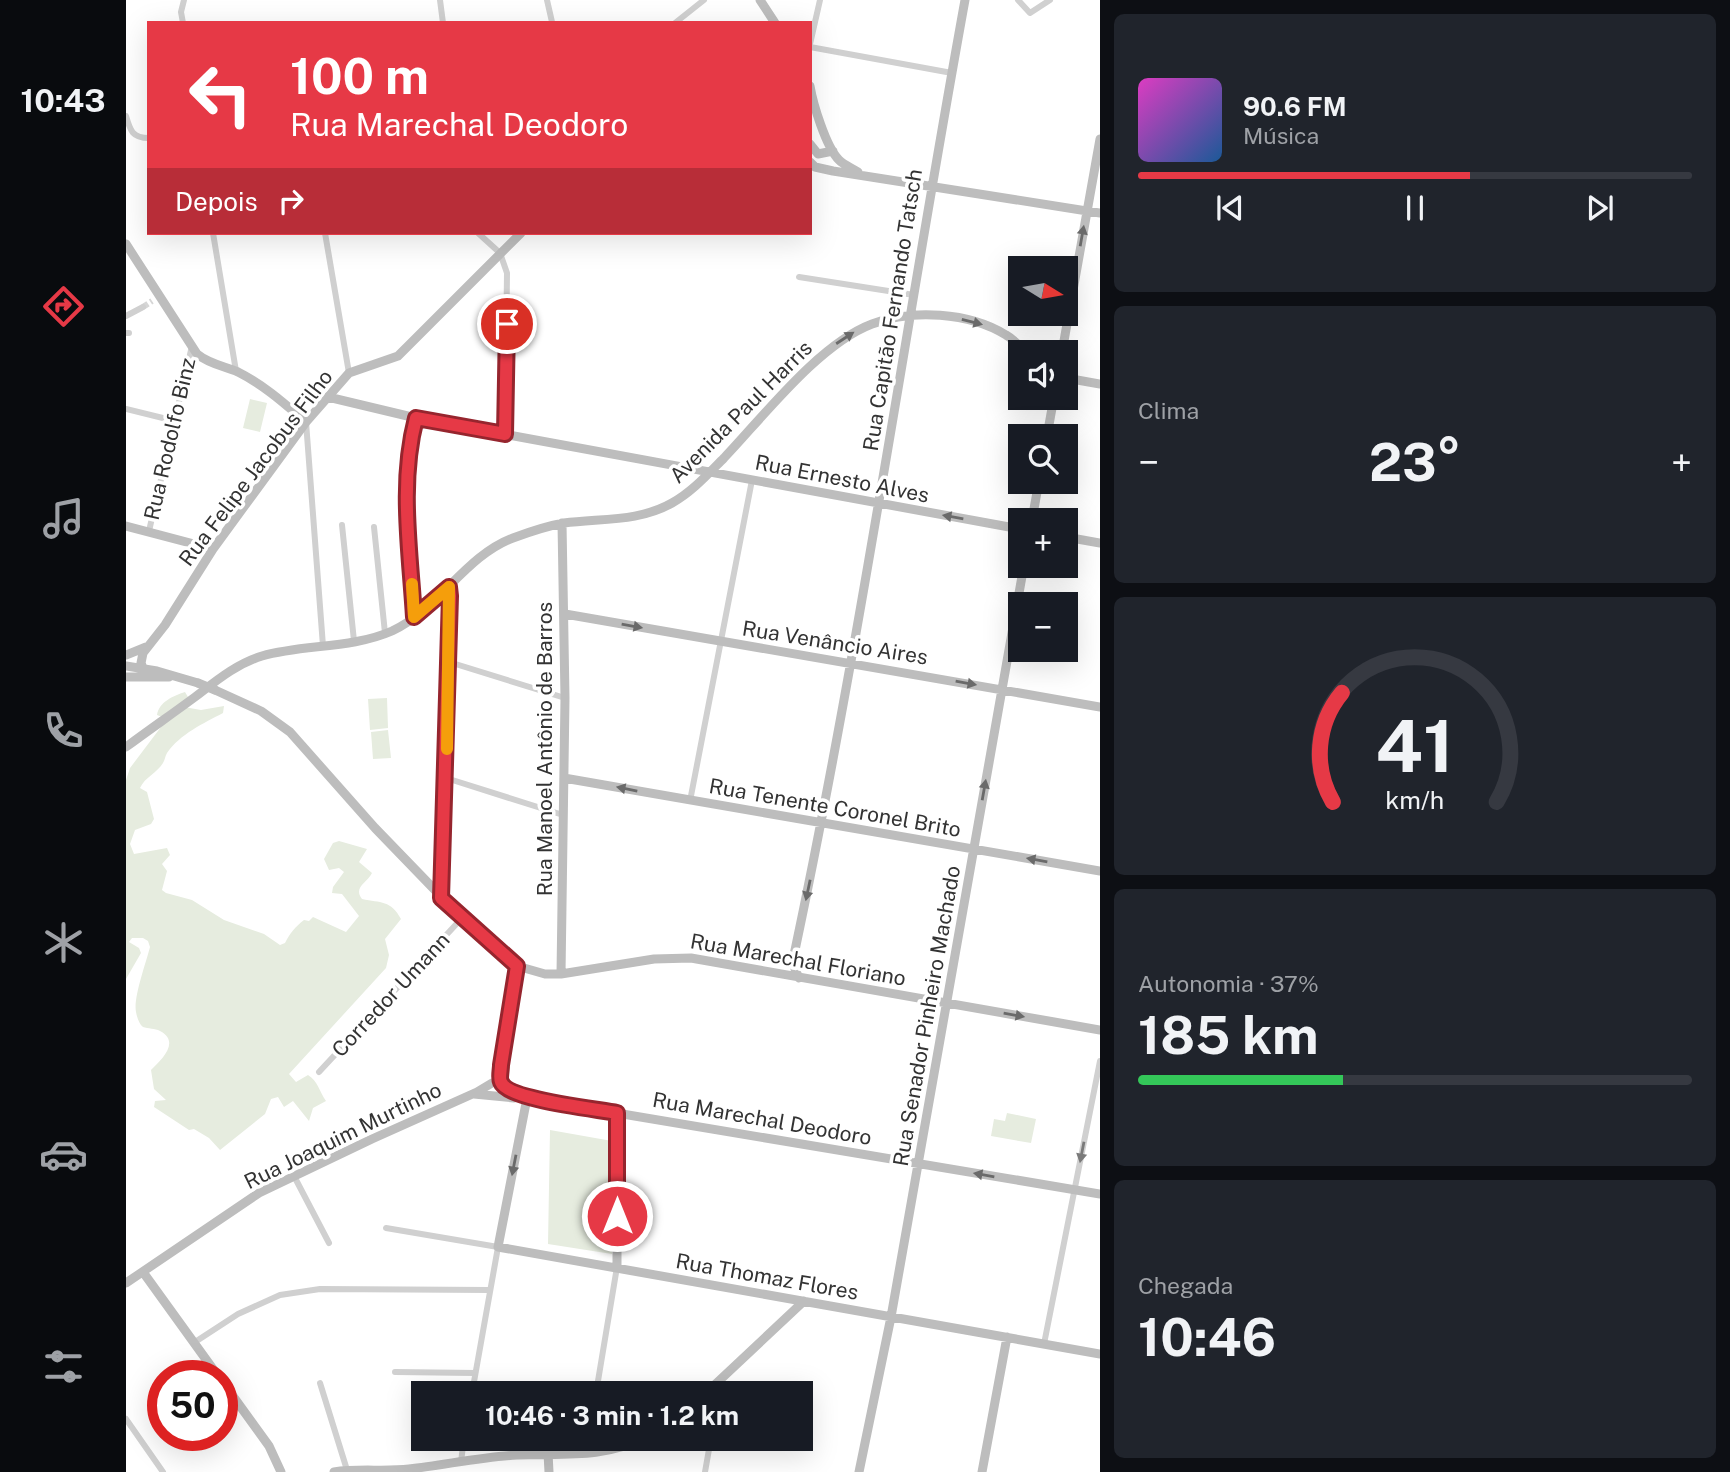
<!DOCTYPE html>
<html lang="pt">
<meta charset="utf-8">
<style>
body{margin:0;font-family:"Public Sans",sans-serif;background:#20242c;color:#f1f3f6;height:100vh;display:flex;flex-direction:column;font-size:26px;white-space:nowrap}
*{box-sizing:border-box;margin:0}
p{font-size:23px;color:#9ea1a6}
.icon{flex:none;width:38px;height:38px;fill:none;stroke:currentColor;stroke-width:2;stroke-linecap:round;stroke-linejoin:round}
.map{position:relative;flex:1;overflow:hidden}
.drawer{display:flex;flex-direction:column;gap:14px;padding:14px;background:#0d0f14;width:630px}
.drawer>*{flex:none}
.hud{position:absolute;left:21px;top:21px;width:665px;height:214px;border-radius:0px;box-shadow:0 7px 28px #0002;background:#e63946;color:#fff;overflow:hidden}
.needle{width:46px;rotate:101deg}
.controls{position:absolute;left:882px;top:256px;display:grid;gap:14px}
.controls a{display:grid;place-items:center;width:70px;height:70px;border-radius:0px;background:#171b24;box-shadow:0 7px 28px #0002;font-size:35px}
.speed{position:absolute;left:21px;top:1360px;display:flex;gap:14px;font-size:35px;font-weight:700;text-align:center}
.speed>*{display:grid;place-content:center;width:91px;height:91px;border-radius:50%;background:#171b24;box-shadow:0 7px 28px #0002;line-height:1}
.speed .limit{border:10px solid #d22;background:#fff;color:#111}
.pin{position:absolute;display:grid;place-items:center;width:60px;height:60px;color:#fff;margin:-30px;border:4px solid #fff;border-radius:50%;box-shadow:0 2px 7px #0007}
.me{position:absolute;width:77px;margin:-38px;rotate:0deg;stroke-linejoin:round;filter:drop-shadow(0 0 5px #0008)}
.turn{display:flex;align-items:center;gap:24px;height:147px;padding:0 28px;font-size:32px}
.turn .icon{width:91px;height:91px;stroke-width:2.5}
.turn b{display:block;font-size:49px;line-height:60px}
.then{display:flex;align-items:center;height:66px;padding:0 28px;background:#0003;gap:14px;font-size:26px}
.big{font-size:52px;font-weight:700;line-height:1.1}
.drawer .card{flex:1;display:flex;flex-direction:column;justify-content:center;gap:10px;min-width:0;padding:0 24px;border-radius:10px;background:#20242c}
.drawer .dial{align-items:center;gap:0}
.dial svg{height:182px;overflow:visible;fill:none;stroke:#363941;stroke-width:7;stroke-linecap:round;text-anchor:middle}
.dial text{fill:#f1f3f6;stroke:none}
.song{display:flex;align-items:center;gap:21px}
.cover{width:84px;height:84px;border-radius:10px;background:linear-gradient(135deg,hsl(310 70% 55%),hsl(210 70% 35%))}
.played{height:7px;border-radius:4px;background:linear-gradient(90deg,#e63946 60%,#363941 60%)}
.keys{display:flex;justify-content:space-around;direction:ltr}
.heat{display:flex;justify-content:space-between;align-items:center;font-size:38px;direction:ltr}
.charge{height:10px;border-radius:5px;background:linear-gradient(90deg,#34c759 37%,#363941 0)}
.trip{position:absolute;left:285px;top:1381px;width:402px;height:70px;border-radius:0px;background:#171b24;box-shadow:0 7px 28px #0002;font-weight:700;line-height:70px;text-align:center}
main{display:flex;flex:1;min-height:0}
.menu{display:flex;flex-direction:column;width:126px;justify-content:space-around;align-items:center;background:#090b0e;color:#9ea1a6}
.menu .icon{width:49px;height:49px}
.menu .current{color:#e63946}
.menu b{font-size:32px;color:#f1f3f6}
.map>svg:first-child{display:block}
</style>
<main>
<nav class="menu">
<b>10:43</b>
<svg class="icon current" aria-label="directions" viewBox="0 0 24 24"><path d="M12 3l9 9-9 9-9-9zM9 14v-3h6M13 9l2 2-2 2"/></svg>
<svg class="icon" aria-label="music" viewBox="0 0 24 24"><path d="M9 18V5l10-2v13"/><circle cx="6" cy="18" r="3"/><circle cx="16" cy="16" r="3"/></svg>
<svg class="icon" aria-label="phone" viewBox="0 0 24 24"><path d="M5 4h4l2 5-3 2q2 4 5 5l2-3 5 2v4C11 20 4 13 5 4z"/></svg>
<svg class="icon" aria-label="climate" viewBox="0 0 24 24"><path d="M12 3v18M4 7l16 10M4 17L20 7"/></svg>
<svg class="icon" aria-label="car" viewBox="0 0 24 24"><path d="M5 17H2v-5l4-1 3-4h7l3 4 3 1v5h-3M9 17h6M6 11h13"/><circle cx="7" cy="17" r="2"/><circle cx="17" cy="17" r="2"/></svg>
<svg class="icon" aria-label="filters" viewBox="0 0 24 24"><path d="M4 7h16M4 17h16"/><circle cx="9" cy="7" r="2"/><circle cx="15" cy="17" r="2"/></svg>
</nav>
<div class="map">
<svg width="974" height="1472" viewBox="0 0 974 1472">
<rect width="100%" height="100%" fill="#fff"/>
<path fill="#e6ecdf" d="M 124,399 L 141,403 L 134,432 L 117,428 Z
M 59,692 L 62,697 L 58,707 L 75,710 L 98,706 L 97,713 C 78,723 54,734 41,753 C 39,756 39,760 37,763 C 31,773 19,777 14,788 L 21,792 L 28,819 L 25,824 L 9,830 L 4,844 L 8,854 L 41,848 L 44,855 L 36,864 L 41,871 L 36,890 L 40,893 L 66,900 L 98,920 L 138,934 L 154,945 L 159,943 C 164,933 169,927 178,920 L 183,921 L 187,917 L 220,932 L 233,916 L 216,894 L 206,893 L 207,887 L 218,872 L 213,868 L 203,870 L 198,859 L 207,843 L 213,841 L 241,849 L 233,862 L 246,873 C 241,883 227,887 236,899 C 255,903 265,900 275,919 L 259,939 L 263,955 L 260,968 L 163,1074 L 170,1082 L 182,1075 C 192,1081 193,1091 200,1101 L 187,1108 L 183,1121 L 167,1101 L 158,1107 L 152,1097 L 145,1099 L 139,1114 L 94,1150 L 83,1138 L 68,1129 L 63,1130 L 28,1107 L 29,1101 L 40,1100 L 28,1089 L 25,1070 C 35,1060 55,1042 34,1031 C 29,1028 22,1029 17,1027 C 13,1024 11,1017 10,1012 C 7,998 20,963 24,947 L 22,941 L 17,938 L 6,938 L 3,942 L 13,948 L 15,953 L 0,979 L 0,780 L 4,768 L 41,719 L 31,715 C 33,702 47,696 59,692 Z
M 261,698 L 262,728 L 244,730 L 242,699 Z
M 262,730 L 265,758 L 247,759 L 245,732 Z
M 881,1113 L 910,1119 L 905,1143 L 865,1136 L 868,1119 L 879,1121 Z
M 424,1130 L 486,1141 L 486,1254 L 422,1244 Z"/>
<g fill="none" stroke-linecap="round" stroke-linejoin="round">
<path stroke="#d6d6d6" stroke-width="6" stroke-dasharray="6 3" stroke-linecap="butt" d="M 17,307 L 26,301"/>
<path stroke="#d0d0d0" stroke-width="6" d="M 314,0 L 317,23
M 421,0 L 426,22
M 892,0 L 904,13 L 924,0
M 57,23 L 55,12 L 58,0
M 549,23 L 578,0
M 684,44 L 694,0
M 684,47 L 826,73
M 0,116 C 4,130 6,138 23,138
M 87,233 L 110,371
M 199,233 L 223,373
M 352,233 L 374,253 L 381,273 L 379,434
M 673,277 L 788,295
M 0,316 L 17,307
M 0,333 L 3,333
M 0,409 L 49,421
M 180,422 L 197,646
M 216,525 L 228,641
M 248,527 L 259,633
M 23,531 L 66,346
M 288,617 C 284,550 273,483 290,418
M 323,662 L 439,698
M 320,778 L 437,815
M 564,801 L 626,480
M 315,896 L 320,778 L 323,587
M 193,1072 L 336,918
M 168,1176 L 203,1243
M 260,1228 L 372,1247 L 346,1393
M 69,1342 L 112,1314 L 154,1295 L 194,1289 L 364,1290
M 918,1344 L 974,1061
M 269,1372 L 349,1373
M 194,1383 L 221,1470
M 470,1393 L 491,1267
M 593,1393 L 596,1378
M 0,1419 L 37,1472
M 460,1454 L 462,1438
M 335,1462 L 338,1438
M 579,1472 L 585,1438"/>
<path stroke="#bdbdbd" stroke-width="9" d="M 634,0 L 649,23
M 684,86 C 687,104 700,147 713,160 C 718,165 726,168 732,172
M 684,144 L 692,154 L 707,151
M 684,162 L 689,167 L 707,171 L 974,213
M 0,244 L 71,354 C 83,364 98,366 112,372 C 138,385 159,404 180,422
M 936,352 L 974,139
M 940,378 L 974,384
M 202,397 L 290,418 L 894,529
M 921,436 L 928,397
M 906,520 L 913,481
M 0,526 L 87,549
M 940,537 L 974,543
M 439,614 L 974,707
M 0,655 L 20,647
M 0,666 L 31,671 L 72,683
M 17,668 L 15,663 L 17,653 L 39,625 L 87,549 L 180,422 L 223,373 L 272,356 L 395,233
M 0,677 L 43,677
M 89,690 L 135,711 L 164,732 L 249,828 L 336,918 L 391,966 L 419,974 L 435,974 L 528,959 L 565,958 L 974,1030
M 0,747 C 23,730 46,714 69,697 C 90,681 110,664 136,656 C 178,644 225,649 266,631 C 313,609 339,556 387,538 C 403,532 421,526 438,523 C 475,518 513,522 546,503 C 566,492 582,474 598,458 C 638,416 693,344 746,324 C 786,309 843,312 880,335 C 887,339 894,346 900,352
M 438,778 L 974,871
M 435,974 L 439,698 L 436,523
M 673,978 L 669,969 L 668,955 C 735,639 781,318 839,0
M 374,1081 L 391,966
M 377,1085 L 401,1098 L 974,1194
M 348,1094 L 388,1098
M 401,1098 L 372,1247 L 974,1354
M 491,1267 L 491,1113
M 17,1272 L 92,1376
M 0,1283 L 133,1193 L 246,1139 L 351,1092 L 366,1083
M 96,1381 L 143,1446 L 155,1472
M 580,1393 L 678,1301
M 422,1453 L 423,1472
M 208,1472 C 233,1468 258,1472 283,1469 C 319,1465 355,1457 391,1455 C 435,1453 477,1459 517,1438
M 733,1472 L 765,1317 L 898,565
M 856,1472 L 881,1337"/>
<path stroke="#bdbdbd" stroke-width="9" d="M 72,683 L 89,690"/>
</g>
<defs><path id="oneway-solid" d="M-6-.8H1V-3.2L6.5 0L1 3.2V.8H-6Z" transform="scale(1.75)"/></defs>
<g fill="#6a6a6a">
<use href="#oneway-solid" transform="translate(956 236) rotate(-80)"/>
<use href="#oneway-solid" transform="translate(846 322) rotate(14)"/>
<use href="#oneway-solid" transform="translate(719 338) rotate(-33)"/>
<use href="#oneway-solid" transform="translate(827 517) rotate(-170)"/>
<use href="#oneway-solid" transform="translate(506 626) rotate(10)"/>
<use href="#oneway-solid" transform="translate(840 683) rotate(10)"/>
<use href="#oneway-solid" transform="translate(501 789) rotate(-169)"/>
<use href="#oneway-solid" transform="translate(858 790) rotate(-80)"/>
<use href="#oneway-solid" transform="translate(911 860) rotate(-170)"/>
<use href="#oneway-solid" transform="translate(682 890) rotate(102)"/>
<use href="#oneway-solid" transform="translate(888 1015) rotate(10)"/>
<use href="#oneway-solid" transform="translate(388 1165) rotate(101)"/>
<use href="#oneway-solid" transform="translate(858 1175) rotate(-170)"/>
</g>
<use fill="#7a7a7a" href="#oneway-solid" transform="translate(956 1152) rotate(101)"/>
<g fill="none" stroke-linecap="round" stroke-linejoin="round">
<g stroke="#96252e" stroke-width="18">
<path id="route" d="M 381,324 L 379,434 L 290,418 C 273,483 284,550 288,617 L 323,587 L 324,596 L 315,898 L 391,966 L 375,1065 C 375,1070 373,1078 375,1082 C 382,1100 471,1109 491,1113 L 491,1216"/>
</g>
<use href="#route" stroke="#e63946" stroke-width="12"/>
<path stroke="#f59e0b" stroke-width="12" d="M 286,584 L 288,617 L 323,587 L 321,749"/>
</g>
<g text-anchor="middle" stroke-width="7" stroke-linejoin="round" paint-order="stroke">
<g font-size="21" fill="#333" stroke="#fff">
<text transform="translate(767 310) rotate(-81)" y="7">Rua Capitão Fernando Tatsch</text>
<text transform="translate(615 412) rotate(-45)" y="7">Avenida Paul Harris</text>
<text transform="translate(44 439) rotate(-77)" y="7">Rua Rodolfo Binz</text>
<text transform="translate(130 468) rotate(-53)" y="7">Rua Felipe Jacobus Filho</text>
<text transform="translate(716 479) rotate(11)" y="7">Rua Ernesto Alves</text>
<text transform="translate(709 643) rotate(9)" y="7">Rua Venâncio Aires</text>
<text transform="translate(419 749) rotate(-90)" y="7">Rua Manoel Antônio de Barros</text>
<text transform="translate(709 808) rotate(10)" y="7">Rua Tenente Coronel Brito</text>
<text transform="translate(672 960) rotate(10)" y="7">Rua Marechal Floriano</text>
<text transform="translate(265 995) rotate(-47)" y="7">Corredor Umann</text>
<text transform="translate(801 1016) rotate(-80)" y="7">Rua Senador Pinheiro Machado</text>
<text transform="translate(636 1119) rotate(10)" y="7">Rua Marechal Deodoro</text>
<text transform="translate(217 1136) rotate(-26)" y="7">Rua Joaquim Murtinho</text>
<text transform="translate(641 1277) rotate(10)" y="7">Rua Thomaz Flores</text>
</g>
</g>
</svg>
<div class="controls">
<a><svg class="needle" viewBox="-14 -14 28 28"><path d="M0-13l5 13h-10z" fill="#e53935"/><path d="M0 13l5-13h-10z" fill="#9ea1a6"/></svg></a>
<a><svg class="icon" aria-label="sound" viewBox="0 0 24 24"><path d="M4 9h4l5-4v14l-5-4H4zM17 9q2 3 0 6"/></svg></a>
<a><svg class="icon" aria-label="search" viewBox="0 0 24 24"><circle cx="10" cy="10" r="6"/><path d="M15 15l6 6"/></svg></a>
<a>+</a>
<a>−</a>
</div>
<div class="speed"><div class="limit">50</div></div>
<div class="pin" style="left:381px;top:324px;background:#d93025"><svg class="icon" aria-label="arrive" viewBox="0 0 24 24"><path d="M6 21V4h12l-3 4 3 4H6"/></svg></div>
<svg class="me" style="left:491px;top:1216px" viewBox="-20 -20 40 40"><circle r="17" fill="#e63946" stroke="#fff" stroke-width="3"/><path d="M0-11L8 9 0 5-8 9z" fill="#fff"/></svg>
<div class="trip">10:46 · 3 min · 1.2 km</div>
<div class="hud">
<div class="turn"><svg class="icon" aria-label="left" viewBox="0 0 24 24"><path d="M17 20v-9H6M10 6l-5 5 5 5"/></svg><div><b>100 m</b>Rua Marechal Deodoro</div></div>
<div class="then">Depois<svg class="icon" aria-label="right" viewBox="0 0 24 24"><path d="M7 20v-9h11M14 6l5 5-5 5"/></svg></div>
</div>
</div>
<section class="drawer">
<div class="card">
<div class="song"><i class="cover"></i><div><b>90.6 FM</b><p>Música</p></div></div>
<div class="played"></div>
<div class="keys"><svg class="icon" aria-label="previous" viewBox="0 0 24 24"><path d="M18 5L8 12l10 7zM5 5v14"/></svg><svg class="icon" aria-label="pause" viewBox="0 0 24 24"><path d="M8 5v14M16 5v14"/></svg><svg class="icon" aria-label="next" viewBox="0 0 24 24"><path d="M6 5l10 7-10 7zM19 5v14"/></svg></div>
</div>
<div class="card"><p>Clima</p>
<div class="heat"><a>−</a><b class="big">23°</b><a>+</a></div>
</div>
<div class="card dial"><svg viewBox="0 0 100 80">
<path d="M14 69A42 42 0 1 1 86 69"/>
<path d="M14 69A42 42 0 0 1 18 21" stroke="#e63946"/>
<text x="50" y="56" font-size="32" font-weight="700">41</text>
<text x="50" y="72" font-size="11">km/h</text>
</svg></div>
<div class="card"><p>Autonomia · 37%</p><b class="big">185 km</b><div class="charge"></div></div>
<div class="card"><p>Chegada</p><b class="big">10:46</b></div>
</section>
</main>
